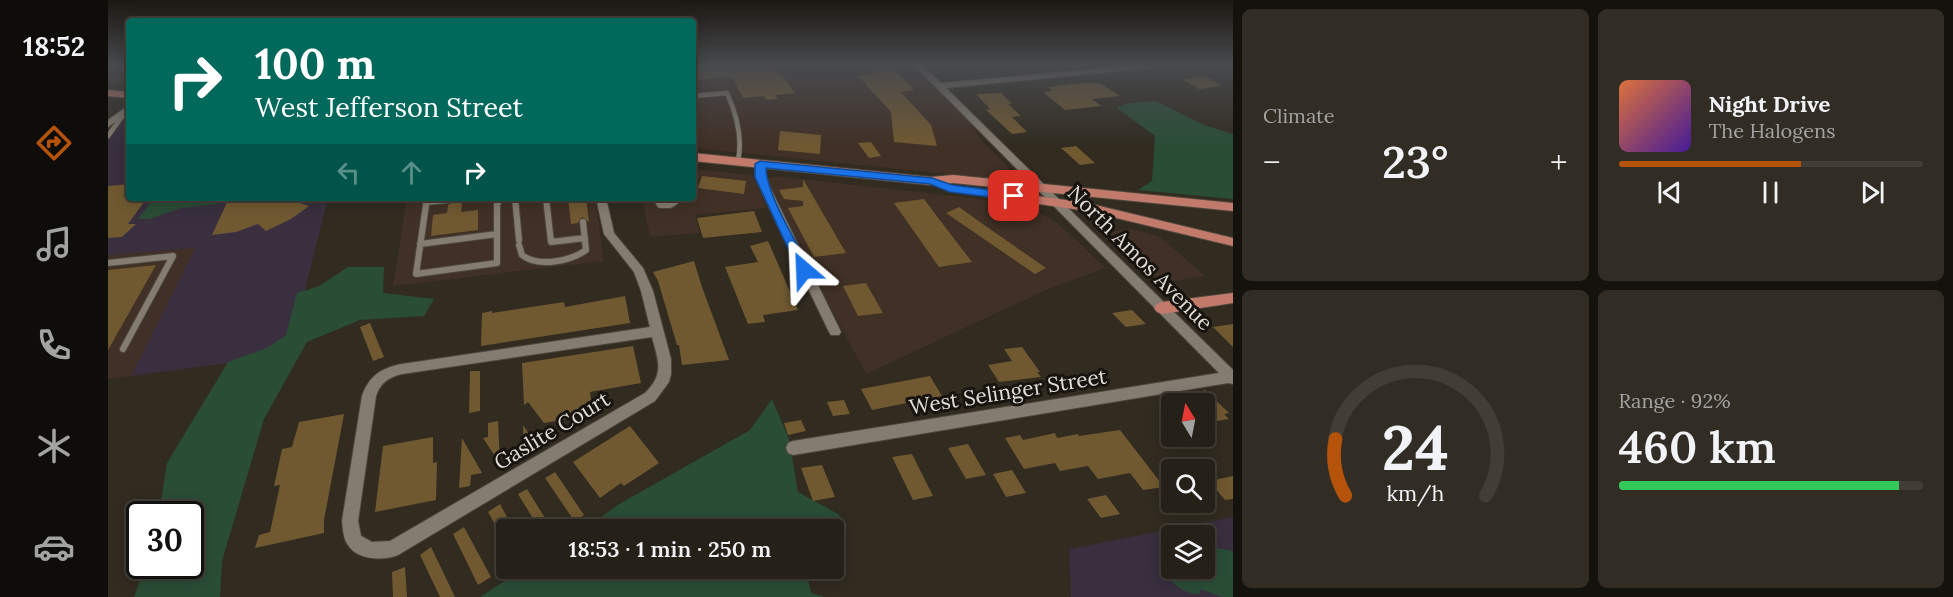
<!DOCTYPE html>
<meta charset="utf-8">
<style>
body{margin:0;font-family:Lora,serif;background:#312d25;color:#f1f3f6;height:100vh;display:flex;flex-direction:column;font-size:22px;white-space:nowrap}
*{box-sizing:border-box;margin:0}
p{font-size:20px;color:#a3a3a2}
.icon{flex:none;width:33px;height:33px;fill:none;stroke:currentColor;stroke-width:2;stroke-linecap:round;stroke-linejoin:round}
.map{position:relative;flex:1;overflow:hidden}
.details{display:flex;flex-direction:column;gap:9px;padding:9px;background:#14120d;width:720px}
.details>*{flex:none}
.hud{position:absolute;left:18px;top:18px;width:570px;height:183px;border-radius:6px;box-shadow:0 3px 15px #0003,0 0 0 2px #423e37;background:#00695c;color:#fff;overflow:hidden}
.needle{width:39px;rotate:350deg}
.fabs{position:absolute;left:1053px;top:393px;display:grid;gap:12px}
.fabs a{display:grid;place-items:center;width:54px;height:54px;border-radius:6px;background:#252018;box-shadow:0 3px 15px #0003,0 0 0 2px #423e37;font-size:30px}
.speed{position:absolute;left:18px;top:501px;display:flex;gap:12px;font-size:30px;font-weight:700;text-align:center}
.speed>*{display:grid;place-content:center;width:78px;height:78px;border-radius:50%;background:#252018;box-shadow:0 3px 15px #0003,0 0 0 2px #423e37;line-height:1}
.speed .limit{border:3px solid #111;border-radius:9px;background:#fff;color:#111}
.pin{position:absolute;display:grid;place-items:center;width:51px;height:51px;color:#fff;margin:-26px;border-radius:12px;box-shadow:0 3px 9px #0006}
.me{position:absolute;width:66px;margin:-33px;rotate:334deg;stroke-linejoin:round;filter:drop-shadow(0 0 4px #0008)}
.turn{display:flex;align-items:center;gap:21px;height:126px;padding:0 30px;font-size:27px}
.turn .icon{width:78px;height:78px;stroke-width:2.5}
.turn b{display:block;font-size:42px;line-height:51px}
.lanes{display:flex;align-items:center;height:57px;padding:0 30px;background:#0003;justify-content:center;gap:30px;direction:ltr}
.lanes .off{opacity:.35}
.big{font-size:45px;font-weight:600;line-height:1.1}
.details .tile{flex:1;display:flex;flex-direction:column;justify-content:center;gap:9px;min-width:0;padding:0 21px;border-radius:9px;background:#312d25}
.details .dial{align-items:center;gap:0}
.dial svg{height:156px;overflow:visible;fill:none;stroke:#423e37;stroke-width:7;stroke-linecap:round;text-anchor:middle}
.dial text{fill:#f1f3f6;stroke:none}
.song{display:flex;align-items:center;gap:18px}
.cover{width:72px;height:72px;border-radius:9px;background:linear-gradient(135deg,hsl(20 70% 55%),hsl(260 70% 35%))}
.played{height:6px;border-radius:3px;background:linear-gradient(90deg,#b45309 60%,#423e37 60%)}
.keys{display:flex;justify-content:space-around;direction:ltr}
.heat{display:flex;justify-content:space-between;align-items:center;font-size:33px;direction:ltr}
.charge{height:9px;border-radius:4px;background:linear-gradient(90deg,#34c759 92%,#423e37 0)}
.details .tiles{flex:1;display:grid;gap:9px;grid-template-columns:repeat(2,1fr)}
.trip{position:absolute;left:388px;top:519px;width:348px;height:60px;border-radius:6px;background:#252018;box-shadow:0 3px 15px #0003,0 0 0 2px #423e37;font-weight:600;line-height:60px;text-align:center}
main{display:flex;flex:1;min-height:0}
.tab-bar{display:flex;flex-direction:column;width:108px;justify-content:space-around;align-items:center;background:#0f0d0a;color:#a3a3a2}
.tab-bar .icon{width:42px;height:42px}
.tab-bar .active{color:#b45309}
.tab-bar b{font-size:27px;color:#f1f3f6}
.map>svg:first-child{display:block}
</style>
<main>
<nav class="tab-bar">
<b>18:52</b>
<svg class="icon active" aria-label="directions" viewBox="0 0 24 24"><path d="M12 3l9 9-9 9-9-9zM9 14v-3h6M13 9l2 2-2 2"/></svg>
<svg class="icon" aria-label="music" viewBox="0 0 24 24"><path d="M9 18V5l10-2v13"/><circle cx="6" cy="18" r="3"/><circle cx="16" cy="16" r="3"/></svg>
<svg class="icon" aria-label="phone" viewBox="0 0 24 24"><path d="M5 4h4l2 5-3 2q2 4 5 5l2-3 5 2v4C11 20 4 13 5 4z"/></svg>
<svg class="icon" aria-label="climate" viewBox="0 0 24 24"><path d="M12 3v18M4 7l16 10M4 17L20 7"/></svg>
<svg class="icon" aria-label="car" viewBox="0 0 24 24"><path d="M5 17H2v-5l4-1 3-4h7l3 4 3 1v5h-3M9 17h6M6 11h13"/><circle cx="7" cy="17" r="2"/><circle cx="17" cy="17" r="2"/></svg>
</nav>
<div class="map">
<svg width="1125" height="597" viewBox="0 0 1125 597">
<rect width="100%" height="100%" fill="#312b20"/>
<path fill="#403025" d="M 0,64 L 21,64 L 21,77 L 14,84 L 0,82 Z
M 585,64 L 804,64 L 860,120 L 875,142 L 899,166 L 902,173 L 896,178 L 887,179 L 585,148 Z
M 585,169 L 644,175 L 659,208 L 587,215 L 592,233 L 542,237 L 534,198 L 585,198 Z
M 667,176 L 899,202 L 923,207 L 952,225 L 998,268 L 938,290 L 758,374 L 717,297 L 661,183 L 659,179 Z
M 299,198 L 487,198 L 496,261 L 285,286 Z
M 1022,229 L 1051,236 L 1097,276 L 1046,284 L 994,233 Z
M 88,247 L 23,376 L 0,379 L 0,255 Z"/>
<path fill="#392f3f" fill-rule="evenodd" d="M 15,105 L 21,106 L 21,198 L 220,198 L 198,287 L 183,331 L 165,348 L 128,362 L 23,376 L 87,248 L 0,255 L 0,124 Z
M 1125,517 L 1125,597 L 963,597 L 961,549 ZM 1064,536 L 1096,536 L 1096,568 L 1064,568 Z"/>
<path fill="#2a4d36" d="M 1048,101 L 1096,125 L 1125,134 L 1125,199 L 1030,190 L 1044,181 L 1047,136 L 1009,108 L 1021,103 Z
M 46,198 L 112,198 L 109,204 L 73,208 L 41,219 L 30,219 Z
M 240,267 L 276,267 L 275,293 L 326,299 L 316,316 L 252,320 L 199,342 L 156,419 L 114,561 L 112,597 L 26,597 L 37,566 L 82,566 L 82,514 L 51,514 L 59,463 L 120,362 L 159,348 L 178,335 L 189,293 L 211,286 Z
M 664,399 L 681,439 L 690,492 L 730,514 L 739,525 L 731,543 L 726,545 L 726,530 L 474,530 L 513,503 L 642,430 Z
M 1097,546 L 1125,551 L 1125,597 L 1114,597 L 1092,589 L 1092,594 C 1075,595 1054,578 1058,561 L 1063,560 L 1064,568 L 1096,568 Z
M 415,569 L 698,569 L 703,593 L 716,597 L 372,597 Z"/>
<path fill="#705931" d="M 585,64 L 663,64 L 670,74 L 673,73 L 687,93 L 667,95 L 670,99 L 658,100 L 656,96 L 635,98 L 624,77 L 585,80 Z
M 782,64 L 806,90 L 793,92 L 823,125 L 829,146 L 786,142 L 783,112 L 750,76 L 768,73 L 763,66 Z
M 1097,76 L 1114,86 L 1091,89 L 1074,79 Z
M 972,83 L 992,83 L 1012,96 L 984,99 L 993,106 L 957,110 L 935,92 L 945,91 L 939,87 Z
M 893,93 L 904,104 L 900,104 L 913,116 L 904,117 L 919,132 L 904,134 L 878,110 L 882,109 L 868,94 Z
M 672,131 L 713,135 L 712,154 L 670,150 Z
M 763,142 L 773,156 L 761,158 L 750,143 Z
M 968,146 L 987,163 L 972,165 L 953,148 Z
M 594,176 L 638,181 L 636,194 L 590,188 Z
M 695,179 L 738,253 L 706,257 L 680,208 L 695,206 L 695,201 L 676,199 L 671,190 L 695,187 Z
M 21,184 L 21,198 L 39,198 L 20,224 L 28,224 L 14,237 L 0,238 L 0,186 Z
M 121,198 L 193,198 L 189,202 L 201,206 L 183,219 L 158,231 L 150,224 L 128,232 L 104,235 Z
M 345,198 L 349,198 L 354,204 L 353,212 L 370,210 L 370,230 L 323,236 L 325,215 L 339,213 L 340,205 L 344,203 Z
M 460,198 L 478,198 L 481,222 L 474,217 L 470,223 L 463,224 Z
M 816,199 L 831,219 L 864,262 L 831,267 L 786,203 Z
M 851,207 L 879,227 L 938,268 L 927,274 L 838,213 Z
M 646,211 L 654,232 L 595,238 L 589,218 Z
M 660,241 L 690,310 L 655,315 L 657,322 L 640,324 L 617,267 L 650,262 L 642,246 Z
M 586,261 L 594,287 L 621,360 L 574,365 L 571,345 L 569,345 L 550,281 L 545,272 Z
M 48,265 L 0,350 L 0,270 Z
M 758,283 L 775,313 L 750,316 L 735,286 Z
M 517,296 L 522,323 L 373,346 L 374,313 L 384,311 L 384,313 L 456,302 L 457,307 Z
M 1024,310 L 1038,324 L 1018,327 L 1004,313 Z
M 262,323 L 276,357 L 265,361 L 252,327 Z
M 1125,324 L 1125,347 L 1105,327 Z
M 525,346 L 533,383 L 482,392 L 485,415 L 436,423 L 420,402 L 416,405 L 414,363 Z
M 914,347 L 932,372 L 929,372 L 933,377 L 891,382 L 880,365 L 904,361 L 896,349 Z
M 362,371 L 372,371 L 372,411 L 361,413 Z
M 822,376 L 834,396 L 764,410 L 753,389 Z
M 1096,389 L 1121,413 L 1116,414 L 1121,419 L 1103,422 L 1096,416 Z
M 736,400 L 742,414 L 725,416 L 719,402 Z
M 236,414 L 216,520 L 216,533 L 147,548 L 151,535 L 162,532 L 172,485 L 166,486 L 174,449 L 184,447 L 191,422 Z
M 693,420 L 698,431 L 680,435 L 676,423 Z
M 390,421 L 392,464 L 375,438 L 380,437 L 380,423 Z
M 415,425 L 432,450 L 416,453 Z
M 522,426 L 551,463 L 516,486 L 513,483 L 492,498 L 465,462 Z
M 1012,430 L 1056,487 L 1035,490 L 1022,473 L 990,479 L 980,466 L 952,471 L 947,463 L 916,469 L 897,438 L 912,435 L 915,440 L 947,433 L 949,438 L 970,434 L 971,436 Z
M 325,437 L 325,463 L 329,462 L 328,500 L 267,512 L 275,446 Z
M 354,438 L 374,473 L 363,475 L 362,486 L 351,488 Z
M 860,444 L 878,475 L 858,479 L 840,448 Z
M 804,454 L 825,496 L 805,500 L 784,457 Z
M 714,465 L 727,497 L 705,501 L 693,468 Z
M 904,470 L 918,493 L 898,497 L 885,474 Z
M 447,472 L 476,515 L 467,522 L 437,478 Z
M 1125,476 L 1125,499 L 1117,500 L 1101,481 Z
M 419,489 L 442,526 L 436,530 L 432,530 L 410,494 Z
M 998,495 L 1012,514 L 993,518 L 979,499 Z
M 392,504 L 406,530 L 399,530 L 399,546 L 380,512 Z
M 356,527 L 383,577 L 370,585 L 345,534 Z
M 323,547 L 347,597 L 332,597 L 312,555 Z
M 297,567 L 299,597 L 285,597 L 284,572 Z"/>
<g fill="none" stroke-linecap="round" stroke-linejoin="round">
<g stroke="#4d483e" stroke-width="6">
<path id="lane-far1" d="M 585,96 L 619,93 C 629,115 635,137 630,161
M 0,136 L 18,111"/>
</g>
<g stroke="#4d483e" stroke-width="8">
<path id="lane" d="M 319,198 L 308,274 L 389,263 L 389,204 L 393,198
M 407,198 L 411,240
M 438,198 L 443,242 L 477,238
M 549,198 L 552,205 L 562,205 L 567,202 L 566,198
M 354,199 L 360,198
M 318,202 L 340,200
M 312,244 L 389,234
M 411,245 L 414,255 C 430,268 463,261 478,250 L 475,222
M 0,263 L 65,256 L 15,349"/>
</g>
<g stroke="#4d483e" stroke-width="2">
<path id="street" d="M 805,64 L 813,64 L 833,83 L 1039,64 L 1066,64 L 1062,66 L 838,88 L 1125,370 L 1125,384 L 1120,383 L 685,455 L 680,453 L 678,448 L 680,443 L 685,441 L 1111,373 Z
M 21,105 L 21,112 L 0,127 L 0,120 Z
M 652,161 L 657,164 L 657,177 L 733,332 L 731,335 L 723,335 L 721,332 L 656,197 L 647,177 L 647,164 Z
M 488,198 L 498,198 L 506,233 L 535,268 L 545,291 L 563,359 L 563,374 L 561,382 L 547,401 L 290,555 C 275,561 249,560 240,545 C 235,539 235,528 234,521 L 254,396 C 261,376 273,368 294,364 L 542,327 L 533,291 L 526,272 L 496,234 ZM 544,337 C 550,360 557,374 537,393 L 282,541 L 264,542 L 253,536 L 250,521 L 268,396 C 272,383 281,377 294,374 Z"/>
</g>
<g stroke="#4d483e" stroke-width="2">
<path id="primary" d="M 0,90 L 21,92 L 21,98 L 0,96 Z
M 585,153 L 823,177 L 845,175 L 1125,203 L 1125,211 L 845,183 L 823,185 L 585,161 Z
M 879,189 L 979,203 L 1125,238 L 1125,246 L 979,211 L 875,196 L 873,193 L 875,190 Z
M 1125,293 L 1125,303 L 1054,314 L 1049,312 L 1046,308 L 1049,304 L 1054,302 Z"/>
</g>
<use href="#lane-far1" stroke="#847c70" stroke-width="4.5"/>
<use href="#lane" stroke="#847c70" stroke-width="6"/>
<use href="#street" fill="#847c70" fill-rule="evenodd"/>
<use href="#primary" fill="#c27a6b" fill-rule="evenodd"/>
</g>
<linearGradient id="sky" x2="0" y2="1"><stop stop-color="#1b1812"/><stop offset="0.44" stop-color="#484a4e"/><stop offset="1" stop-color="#484a4e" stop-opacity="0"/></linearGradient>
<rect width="1125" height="147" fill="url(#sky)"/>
<path fill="#1a73e8" stroke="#114b97" stroke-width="1.5" d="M 652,161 L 824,178 L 844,185 L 906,193 L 911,196 L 906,200 L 842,192 L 822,184 L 658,168 C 658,194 690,245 703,270 L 696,274 L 690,270 L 647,177 L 647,164 Z"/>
<g text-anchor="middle" stroke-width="6" stroke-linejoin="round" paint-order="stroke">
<g font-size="21" fill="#e1ddd6" stroke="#17140f">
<text transform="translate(1032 258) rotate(45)" y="7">North Amos Avenue</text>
<text transform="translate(900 392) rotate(-9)" y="7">West Selinger Street</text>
<text transform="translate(444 431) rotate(-31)" y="7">Gaslite Court</text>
</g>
</g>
</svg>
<div class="fabs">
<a><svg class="needle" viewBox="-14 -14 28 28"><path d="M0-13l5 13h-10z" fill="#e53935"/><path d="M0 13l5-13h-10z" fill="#a3a3a2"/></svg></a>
<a><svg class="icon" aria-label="search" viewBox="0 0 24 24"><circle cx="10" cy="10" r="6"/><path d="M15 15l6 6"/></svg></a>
<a><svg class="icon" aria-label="layers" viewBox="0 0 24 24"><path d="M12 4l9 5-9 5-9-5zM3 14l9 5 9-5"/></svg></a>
</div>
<div class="speed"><div class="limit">30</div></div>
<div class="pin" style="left:906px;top:196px;background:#d93025"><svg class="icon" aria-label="arrive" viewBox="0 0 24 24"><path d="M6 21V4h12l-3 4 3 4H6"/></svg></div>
<svg class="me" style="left:696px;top:270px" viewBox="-20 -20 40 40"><path d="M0-17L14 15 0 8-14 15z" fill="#1a73e8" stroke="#fff" stroke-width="4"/></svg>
<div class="trip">18:53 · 1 min · 250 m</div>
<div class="hud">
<div class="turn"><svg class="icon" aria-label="right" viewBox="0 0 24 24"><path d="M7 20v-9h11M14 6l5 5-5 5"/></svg><div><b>100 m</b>West Jefferson Street</div></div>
<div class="lanes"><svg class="icon off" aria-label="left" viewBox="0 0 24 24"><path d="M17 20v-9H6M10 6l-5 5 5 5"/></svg><svg class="icon off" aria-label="ahead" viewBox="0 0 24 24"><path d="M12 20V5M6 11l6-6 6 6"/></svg><svg class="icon" aria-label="right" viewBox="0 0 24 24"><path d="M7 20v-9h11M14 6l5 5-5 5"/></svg></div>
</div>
</div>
<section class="details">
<div class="tiles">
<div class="tile"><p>Climate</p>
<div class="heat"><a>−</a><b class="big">23°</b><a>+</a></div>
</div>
<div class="tile">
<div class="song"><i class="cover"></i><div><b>Night Drive</b><p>The Halogens</p></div></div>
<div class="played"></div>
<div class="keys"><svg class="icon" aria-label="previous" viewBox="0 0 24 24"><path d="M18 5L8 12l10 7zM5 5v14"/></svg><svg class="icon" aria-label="pause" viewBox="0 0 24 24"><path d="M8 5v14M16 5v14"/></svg><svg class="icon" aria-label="next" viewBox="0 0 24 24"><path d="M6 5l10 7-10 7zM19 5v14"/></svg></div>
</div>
<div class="tile dial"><svg viewBox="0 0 100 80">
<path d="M14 69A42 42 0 1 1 86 69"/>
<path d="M14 69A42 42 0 0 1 9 40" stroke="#b45309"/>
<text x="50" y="56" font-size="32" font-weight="700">24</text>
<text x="50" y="72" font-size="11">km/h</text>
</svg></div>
<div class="tile"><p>Range · 92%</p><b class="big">460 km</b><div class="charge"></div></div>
</div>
</section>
</main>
